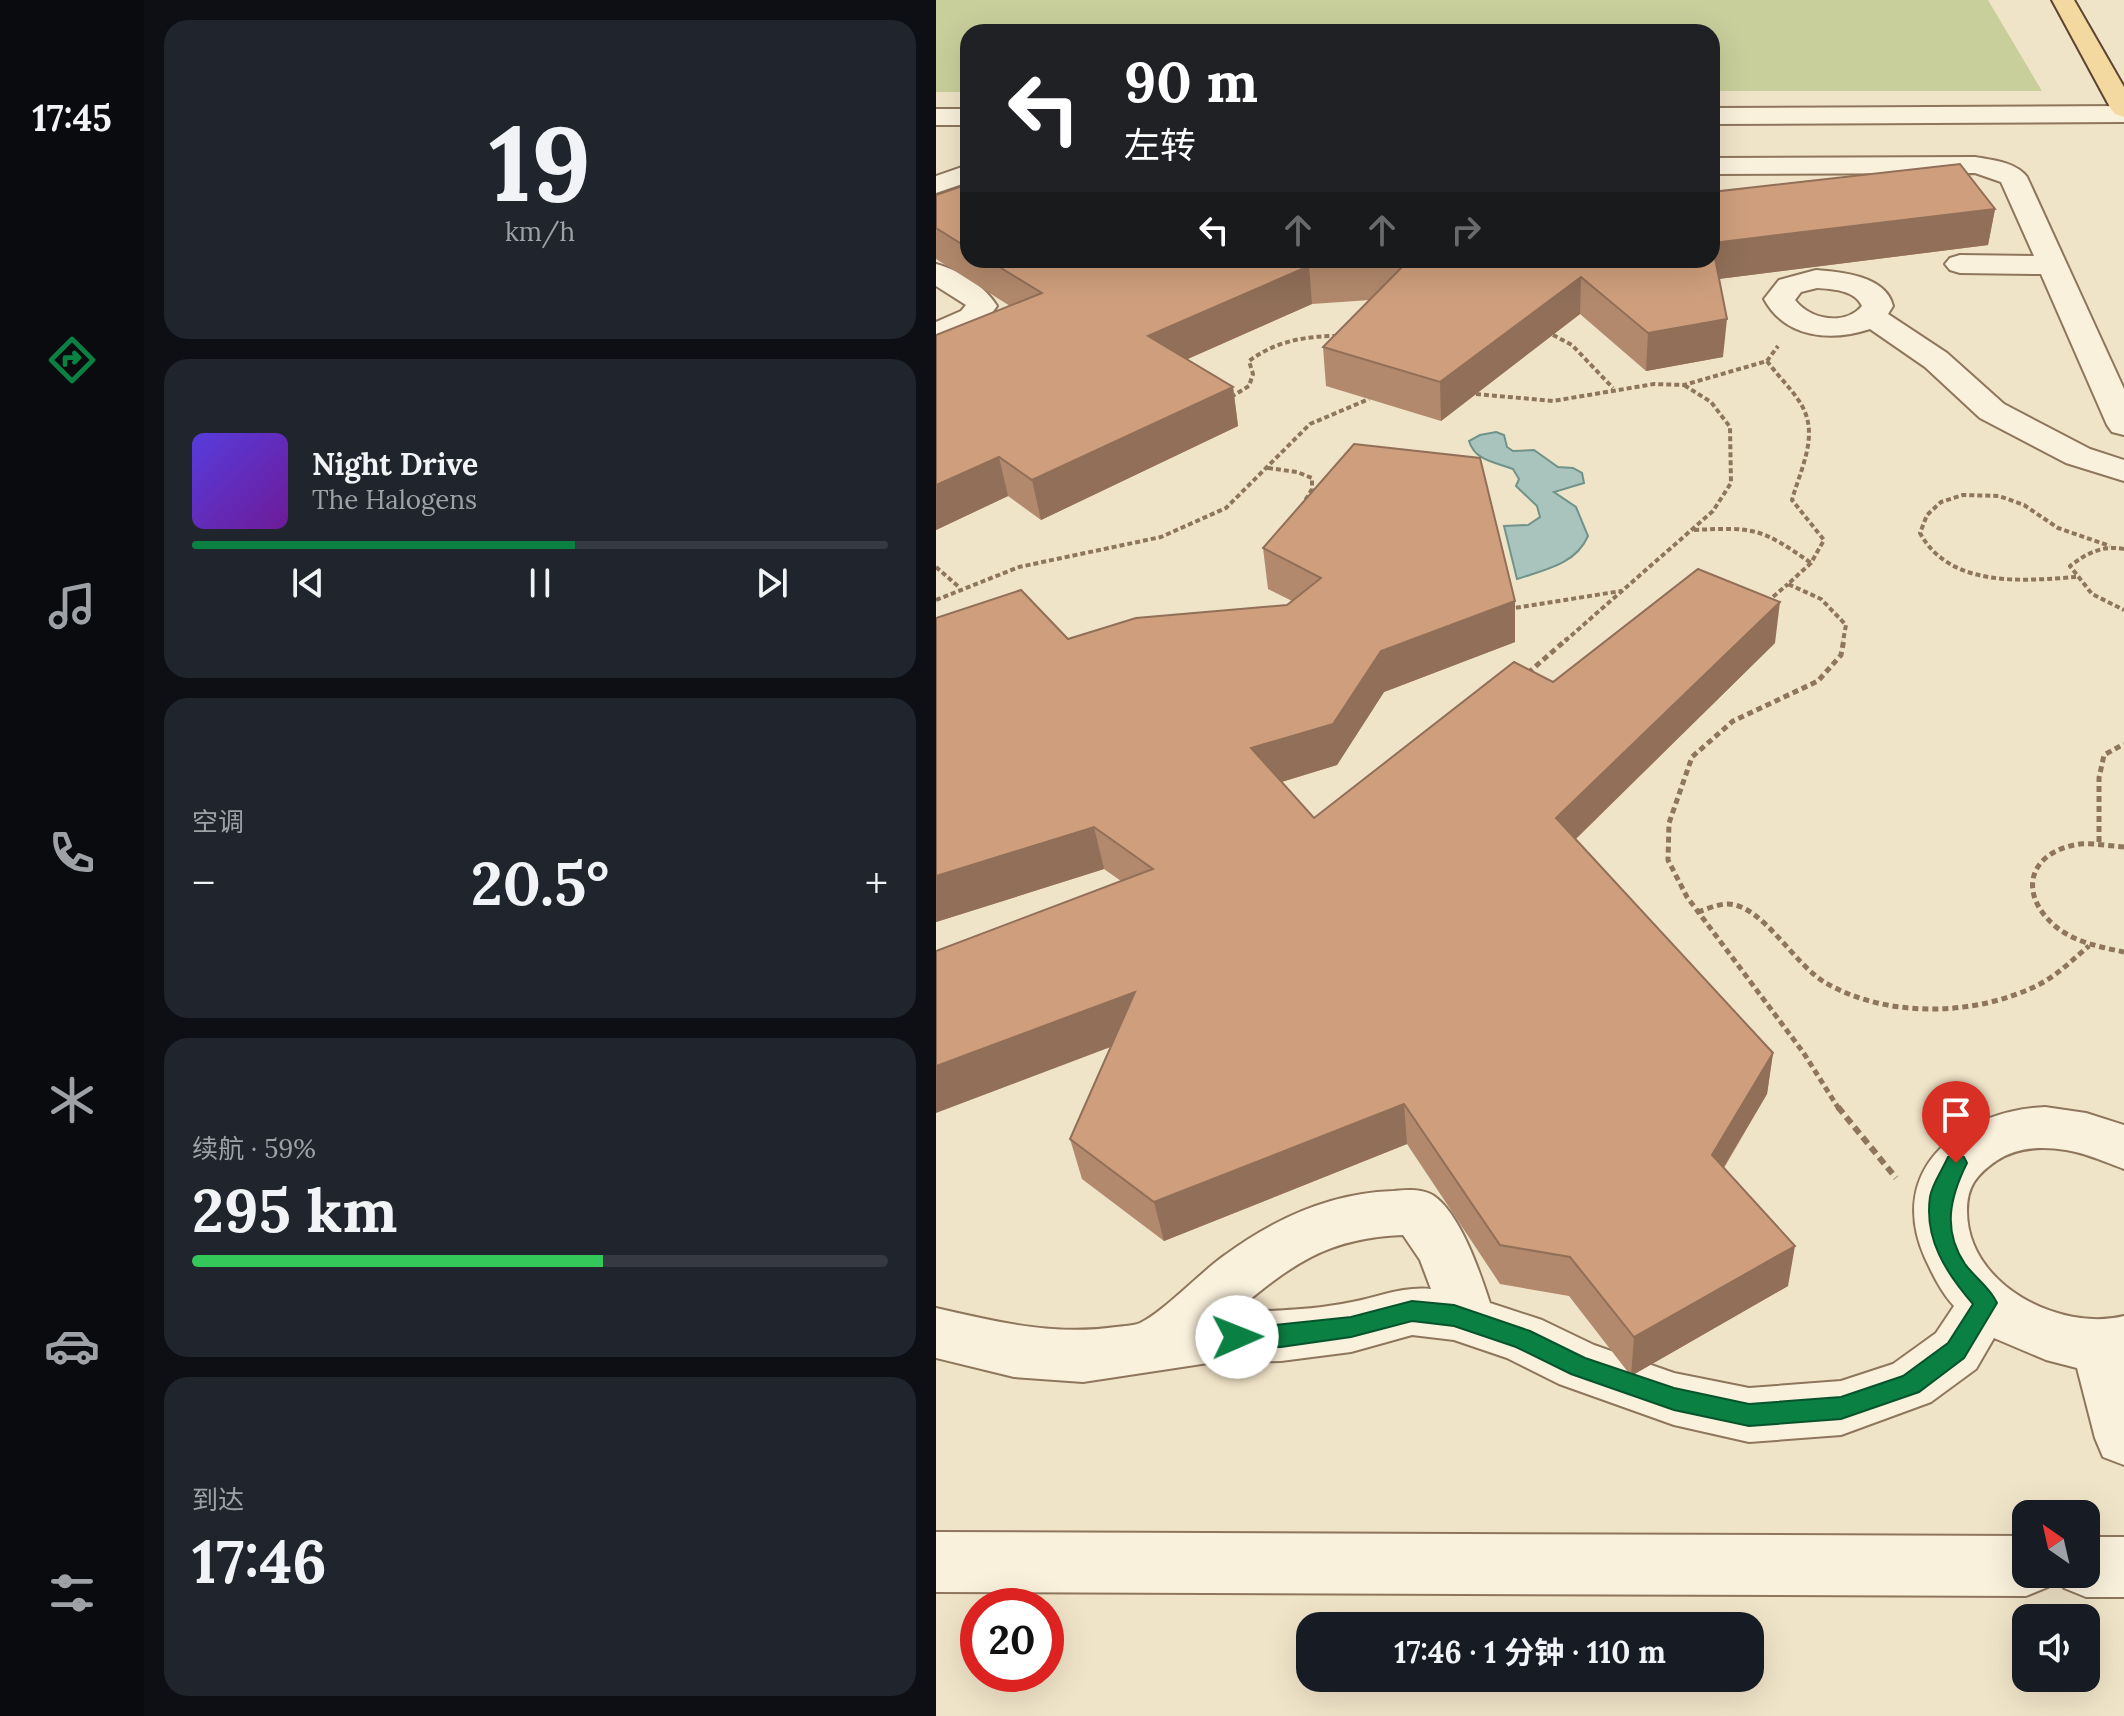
<!DOCTYPE html>
<html lang="zh">
<meta charset="utf-8">
<style>
body{margin:0;font-family:Lora,"Noto Sans SC",serif;background:#20242c;color:#f1f3f6;height:100vh;display:flex;flex-direction:column;font-size:30px;white-space:nowrap}
*{box-sizing:border-box;margin:0}
p{font-size:26px;color:#9ea1a6}
.icon{flex:none;width:44px;height:44px;fill:none;stroke:currentColor;stroke-width:2;stroke-linecap:round;stroke-linejoin:round}
.map{position:relative;flex:1;overflow:hidden}
.sheet{display:flex;flex-direction:column;gap:20px;padding:20px;background:#0d0f14;width:792px}
.sheet>*{flex:none}
.top-card{position:absolute;left:24px;top:24px;width:760px;height:244px;border-radius:24px;box-shadow:0 8px 32px #0002;background:#202124;color:#fff;overflow:hidden}
.needle{width:52px;rotate:326deg}
.tools{position:absolute;left:1076px;top:1500px;display:grid;gap:16px}
.tools a{display:grid;place-items:center;width:88px;height:88px;border-radius:16px;background:#171b24;box-shadow:0 8px 32px #0002;font-size:40px}
.speed{position:absolute;left:24px;top:1588px;display:flex;gap:16px;font-size:40px;font-weight:700;text-align:center}
.speed>*{display:grid;place-content:center;width:104px;height:104px;border-radius:50%;background:#171b24;box-shadow:0 8px 32px #0002;line-height:1}
.speed .limit{border:12px solid #d22;background:#fff;color:#111}
.pin{position:absolute;display:grid;place-items:center;width:68px;height:68px;color:#fff;margin:-82px -34px;border-radius:50% 50% 50% 0;rotate:-45deg;box-shadow:0 0 8px #0007}
.pin .icon{rotate:45deg}
.me{position:absolute;width:88px;margin:-44px;rotate:89deg;stroke-linejoin:round;filter:drop-shadow(0 0 6px #0008)}
.turn{display:flex;align-items:center;gap:28px;height:168px;padding:0 32px;font-size:36px}
.turn .icon{width:104px;height:104px;stroke-width:2.5}
.turn b{display:block;font-size:56px;line-height:68px}
.lanes{display:flex;align-items:center;height:76px;padding:0 32px;background:#0003;justify-content:center;gap:40px;direction:ltr}
.lanes .off{opacity:.35}
.big{font-size:60px;font-weight:700;line-height:1.1}
.sheet .tile{flex:1;display:flex;flex-direction:column;justify-content:center;gap:12px;min-width:0;padding:0 28px;border-radius:24px;background:#20242c}
.sheet .dial{align-items:center;gap:0}
.dial b{font-size:104px;line-height:1}
.song{display:flex;align-items:center;gap:24px}
.cover{width:96px;height:96px;border-radius:12px;background:linear-gradient(135deg,hsl(250 70% 55%),hsl(280 70% 35%))}
.played{height:8px;border-radius:4px;background:linear-gradient(90deg,#0b8043 55%,#363941 55%)}
.keys{display:flex;justify-content:space-around;direction:ltr}
.heat{display:flex;justify-content:space-between;align-items:center;font-size:44px;direction:ltr}
.charge{height:12px;border-radius:6px;background:linear-gradient(90deg,#34c759 59%,#363941 0)}
.trip{position:absolute;left:360px;top:1612px;width:468px;height:80px;border-radius:24px;background:#171b24;box-shadow:0 8px 32px #0002;font-weight:700;line-height:80px;text-align:center}
main{display:flex;flex:1;min-height:0}
.menu{display:flex;flex-direction:column;width:144px;justify-content:space-around;align-items:center;background:#090b0e;color:#9ea1a6}
.menu .icon{width:56px;height:56px}
.menu .current{color:#0b8043}
.menu b{font-size:36px;color:#f1f3f6}
.map>svg:first-child{display:block}
</style>
<main>
<nav class="menu">
<b>17:45</b>
<svg class="icon current" aria-label="directions" viewBox="0 0 24 24"><path d="M12 3l9 9-9 9-9-9zM9 14v-3h6M13 9l2 2-2 2"/></svg>
<svg class="icon" aria-label="music" viewBox="0 0 24 24"><path d="M9 18V5l10-2v13"/><circle cx="6" cy="18" r="3"/><circle cx="16" cy="16" r="3"/></svg>
<svg class="icon" aria-label="phone" viewBox="0 0 24 24"><path d="M5 4h4l2 5-3 2q2 4 5 5l2-3 5 2v4C11 20 4 13 5 4z"/></svg>
<svg class="icon" aria-label="climate" viewBox="0 0 24 24"><path d="M12 3v18M4 7l16 10M4 17L20 7"/></svg>
<svg class="icon" aria-label="car" viewBox="0 0 24 24"><path d="M5 17H2v-5l4-1 3-4h7l3 4 3 1v5h-3M9 17h6M6 11h13"/><circle cx="7" cy="17" r="2"/><circle cx="17" cy="17" r="2"/></svg>
<svg class="icon" aria-label="filters" viewBox="0 0 24 24"><path d="M4 7h16M4 17h16"/><circle cx="9" cy="7" r="2"/><circle cx="15" cy="17" r="2"/></svg>
</nav>
<section class="sheet">
<div class="tile dial"><b>19</b><p>km/h</p></div>
<div class="tile">
<div class="song"><i class="cover"></i><div><b>Night Drive</b><p>The Halogens</p></div></div>
<div class="played"></div>
<div class="keys"><svg class="icon" aria-label="previous" viewBox="0 0 24 24"><path d="M18 5L8 12l10 7zM5 5v14"/></svg><svg class="icon" aria-label="pause" viewBox="0 0 24 24"><path d="M8 5v14M16 5v14"/></svg><svg class="icon" aria-label="next" viewBox="0 0 24 24"><path d="M6 5l10 7-10 7zM19 5v14"/></svg></div>
</div>
<div class="tile"><p>空调</p>
<div class="heat"><a>−</a><b class="big">20.5°</b><a>+</a></div>
</div>
<div class="tile"><p>续航 · 59%</p><b class="big">295 km</b><div class="charge"></div></div>
<div class="tile"><p>到达</p><b class="big">17:46</b></div>
</section>
<div class="map">
<svg width="1188" height="1716" viewBox="0 0 1188 1716">
<rect width="100%" height="100%" fill="#f0e4c8"/>
<path fill="#c9cf9b" d="M 0,0 L 1052,0 L 1106,91 L 776,91 L 776,32 L 32,32 L 32,92 L 0,92 Z"/>
<path fill="#a9c4bc" stroke="#6f938a" stroke-width="2" d="M 560,432 L 568,435 L 571,447 L 577,451 L 598,450 L 622,467 L 637,468 L 646,473 L 648,483 L 618,492 L 640,507 L 652,536 C 640,564 609,570 581,579 L 568,526 L 592,525 L 604,517 L 601,506 L 580,486 L 583,479 L 577,469 C 559,462 539,461 533,441 L 544,435 Z"/>
<g fill="none" stroke-linecap="round" stroke-linejoin="round">
<g stroke="#8d765c" stroke-width="4">
<path id="minor" d="M 1188,106 L 1188,122 L 776,124 L 776,108 Z
M 0,109 L 32,109 L 32,125 L 0,125 Z
M 1039,157 C 1056,160 1080,162 1091,177 L 1188,389 L 1188,435 L 1176,432 L 1171,425 L 1105,274 L 1024,273 L 1014,270 L 1009,264 L 1014,258 L 1024,255 L 1098,256 L 1065,182 L 1039,173 L 776,174 L 776,158 Z
M 32,165 L 32,182 L 0,193 L 0,176 Z
M 0,264 C 23,270 49,286 61,306 L 47,325 L 0,342 L 0,322 L 25,311 L 30,305 L 0,286 Z
M 880,270 C 906,272 950,276 957,306 L 952,314 L 1011,353 L 1068,404 L 1154,449 L 1188,460 L 1188,481 L 1130,463 L 1044,418 L 989,367 L 934,329 C 895,342 849,338 828,299 L 843,280 ZM 881,288 C 896,289 919,290 926,306 C 909,326 874,320 859,300 L 865,292 Z
M 1109,1107 L 1150,1113 L 1188,1125 L 1188,1169 C 1169,1162 1150,1153 1130,1150 C 1105,1146 1081,1147 1060,1161 C 1040,1175 1031,1187 1031,1211 C 1031,1285 1124,1332 1188,1316 L 1188,1465 L 1167,1457 L 1159,1438 L 1141,1368 L 1110,1360 L 1058,1338 L 1040,1369 L 995,1402 L 905,1435 L 813,1442 L 738,1425 L 623,1384 L 571,1358 L 518,1340 L 476,1335 L 415,1352 L 345,1361 L 279,1362 L 147,1382 L 78,1377 L 0,1358 L 0,1308 C 60,1322 118,1336 180,1327 C 187,1326 197,1326 204,1323 C 226,1313 266,1271 289,1255 C 338,1219 395,1193 457,1191 C 470,1190 486,1188 498,1196 C 525,1215 544,1273 554,1303 L 606,1320 L 658,1345 L 738,1373 L 813,1388 L 905,1381 L 957,1364 L 1000,1333 L 1018,1306 C 1005,1292 997,1275 989,1258 C 949,1168 1026,1111 1109,1107 ZM 467,1235 L 484,1260 L 495,1289 C 467,1286 443,1297 416,1302 C 378,1310 338,1311 299,1312 C 356,1264 391,1238 467,1235 Z
M 0,1532 L 1090,1536 L 1090,1574 L 1117,1574 L 1112,1587 L 1090,1596 L 0,1592 Z
M 1150,1537 L 1188,1537 L 1188,1597 L 1150,1597 L 1128,1588 L 1122,1574 L 1150,1574 Z"/>
</g>
<g stroke="#5b4430" stroke-width="4">
<path id="major" d="M 1116,0 L 1138,0 L 1188,87 L 1188,117 L 1179,114 L 1175,109 Z"/>
</g>
<path stroke="#8d765c" stroke-width="4" stroke-dasharray="5 3" stroke-linecap="butt" d="M 617,335 L 636,345 L 677,388
M 831,361 C 841,375 854,387 863,401 C 885,433 865,467 856,500 L 888,540 L 875,563 L 852,584 L 885,599 L 910,625 L 907,641
M 540,394 L 617,401 L 718,384 L 748,385 L 831,361 L 842,346
M 295,397 L 313,386 L 317,374 L 313,361 C 340,341 369,336 402,336
M 332,468 L 361,472 L 376,478 L 376,489 L 363,511
M 758,530 C 819,527 825,528 875,563
M 1188,549 C 1166,545 1151,553 1134,566 L 1156,594 L 1188,610
M 0,567 L 24,588
M 1140,577 C 1086,581 1014,588 984,533 L 991,515 L 1005,502 L 1027,495 L 1063,496 L 1088,505 L 1122,528 L 1174,546
M 0,600 L 83,567 L 225,537 L 290,508 L 374,424 L 433,399
M 831,602 L 852,584
M 572,609 L 685,591
M 629,641 L 777,511 L 795,483 L 794,427 L 775,402 L 748,385"/>
<path stroke="#8d765c" stroke-width="5" stroke-dasharray="6 4" stroke-linecap="butt" d="M 592,673 L 631,639
M 1163,842 L 1163,778 L 1168,755 L 1188,744
M 1188,847 C 1174,846 1158,843 1144,844 C 1094,851 1080,892 1119,926 C 1138,942 1164,947 1188,952
M 762,912 C 771,909 782,904 792,904 C 827,905 858,965 890,983 C 952,1019 1042,1016 1104,984 C 1123,974 1137,959 1153,946
M 903,1109 L 867,1052 L 751,897 L 732,860 L 733,823 L 756,757 L 797,721 L 882,681 L 905,655 L 908,639"/>
<path stroke="#8d765c" stroke-width="6" stroke-dasharray="8 5" stroke-linecap="butt" d="M 902,1107 L 960,1178"/>
<use href="#minor" fill="#faf1dc" fill-rule="evenodd"/>
<use href="#major" fill="#f3d9a0" fill-rule="evenodd"/>
</g>
<path fill="#b2896c" d="M 32,184 L 32,260 L 776,260 L 1059,209 L 1052,245 L 783,279 L 787,357 L 710,371 L 644,314 L 505,421 L 390,386 L 387,347 L 434,300 L 376,304 L 251,359 L 297,387 L 302,426 L 105,520 L 72,496 L 0,530 L 0,335 L 74,306 L 0,259 L 0,195 Z
M 327,548 L 579,642 L 448,692 L 401,765 L 346,782 L 378,818 L 617,682 L 839,643 L 640,839 L 837,1053 L 831,1094 L 788,1168 L 852,1286 L 695,1376 L 633,1296 L 564,1284 L 471,1144 L 228,1241 L 146,1179 L 134,1139 L 175,1046 L 185,881 L 168,869 L 0,922 L 0,618 L 132,639 L 351,605 L 356,601 L 332,589 Z"/>
<path fill="#916f58" d="M 1059,209 L 1052,245 L 774,280 L 776,243 Z
M 373,266 L 376,304 L 218,374 L 212,336 Z
M 645,277 L 644,314 L 505,421 L 504,382 Z
M 791,319 L 787,357 L 710,371 L 712,333 Z
M 297,387 L 302,426 L 105,520 L 96,480 Z
M 63,457 L 72,496 L 0,530 L 0,485 Z
M 579,601 L 579,642 L 448,692 L 401,765 L 322,789 L 315,748 L 445,651 Z
M 844,602 L 839,643 L 619,859 L 620,818 Z
M 158,827 L 168,869 L 0,922 L 0,876 Z
M 199,992 L 209,1034 L 0,1113 L 0,1066 Z
M 837,1053 L 831,1094 L 771,1195 L 776,1155 Z
M 468,1104 L 471,1144 L 228,1241 L 218,1202 Z
M 859,1246 L 852,1286 L 695,1376 L 698,1337 Z"/>
<path fill="#cf9f7d" stroke="#916f58" stroke-width="2" d="M 1024,164 L 1059,209 L 776,243 L 791,319 L 712,333 L 645,277 L 504,382 L 387,347 L 473,260 L 776,260 L 776,192 Z
M 32,184 L 32,248 L 0,228 L 0,195 Z
M 52,260 L 464,260 L 373,266 L 212,336 L 297,387 L 96,480 L 63,457 L 0,485 L 0,335 L 106,293 Z
M 418,444 L 544,458 L 579,601 L 445,651 L 397,724 L 315,748 L 378,818 L 578,662 L 617,682 L 762,569 L 844,602 L 620,818 L 837,1053 L 776,1155 L 859,1246 L 698,1337 L 634,1257 L 564,1245 L 468,1104 L 218,1202 L 134,1139 L 199,992 L 0,1066 L 0,951 L 217,869 L 158,827 L 0,876 L 0,618 L 85,590 L 132,639 L 200,618 L 351,605 L 385,578 L 327,548 Z"/>
<path fill="#0b8043" stroke="#07532c" stroke-width="2" d="M 1020,1154 L 1028,1157 L 1031,1163 C 1014,1197 1006,1230 1029,1264 C 1039,1278 1054,1287 1061,1303 L 1028,1358 L 983,1392 L 905,1419 L 813,1426 L 738,1410 L 635,1374 L 580,1347 L 518,1326 L 476,1321 L 415,1337 L 345,1347 L 301,1347 L 292,1344 L 289,1337 L 292,1330 L 415,1317 L 476,1301 L 518,1305 L 594,1331 L 649,1358 L 738,1388 L 813,1404 L 905,1397 L 967,1376 L 1012,1343 L 1037,1304 C 1010,1273 988,1239 994,1197 C 996,1184 1007,1169 1012,1157 Z"/>
</svg>
<div class="tools">
<a><svg class="needle" viewBox="-14 -14 28 28"><path d="M0-13l5 13h-10z" fill="#e53935"/><path d="M0 13l5-13h-10z" fill="#9ea1a6"/></svg></a>
<a><svg class="icon" aria-label="sound" viewBox="0 0 24 24"><path d="M4 9h4l5-4v14l-5-4H4zM17 9q2 3 0 6"/></svg></a>
</div>
<div class="speed"><div class="limit">20</div></div>
<div class="pin" style="left:1020px;top:1163px;background:#d93025"><svg class="icon" aria-label="arrive" viewBox="0 0 24 24"><path d="M6 21V4h12l-3 4 3 4H6"/></svg></div>
<svg class="me" style="left:301px;top:1337px" viewBox="-20 -20 40 40"><circle r="19" fill="#fff"/><path d="M0-13L10 11 0 6-10 11z" fill="#0b8043"/></svg>
<div class="trip">17:46 · 1 分钟 · 110 m</div>
<div class="top-card">
<div class="turn"><svg class="icon" aria-label="left" viewBox="0 0 24 24"><path d="M17 20v-9H6M10 6l-5 5 5 5"/></svg><div><b>90 m</b>左转</div></div>
<div class="lanes"><svg class="icon" aria-label="left" viewBox="0 0 24 24"><path d="M17 20v-9H6M10 6l-5 5 5 5"/></svg><svg class="icon off" aria-label="ahead" viewBox="0 0 24 24"><path d="M12 20V5M6 11l6-6 6 6"/></svg><svg class="icon off" aria-label="ahead" viewBox="0 0 24 24"><path d="M12 20V5M6 11l6-6 6 6"/></svg><svg class="icon off" aria-label="right" viewBox="0 0 24 24"><path d="M7 20v-9h11M14 6l5 5-5 5"/></svg></div>
</div>
</div>
</main>
